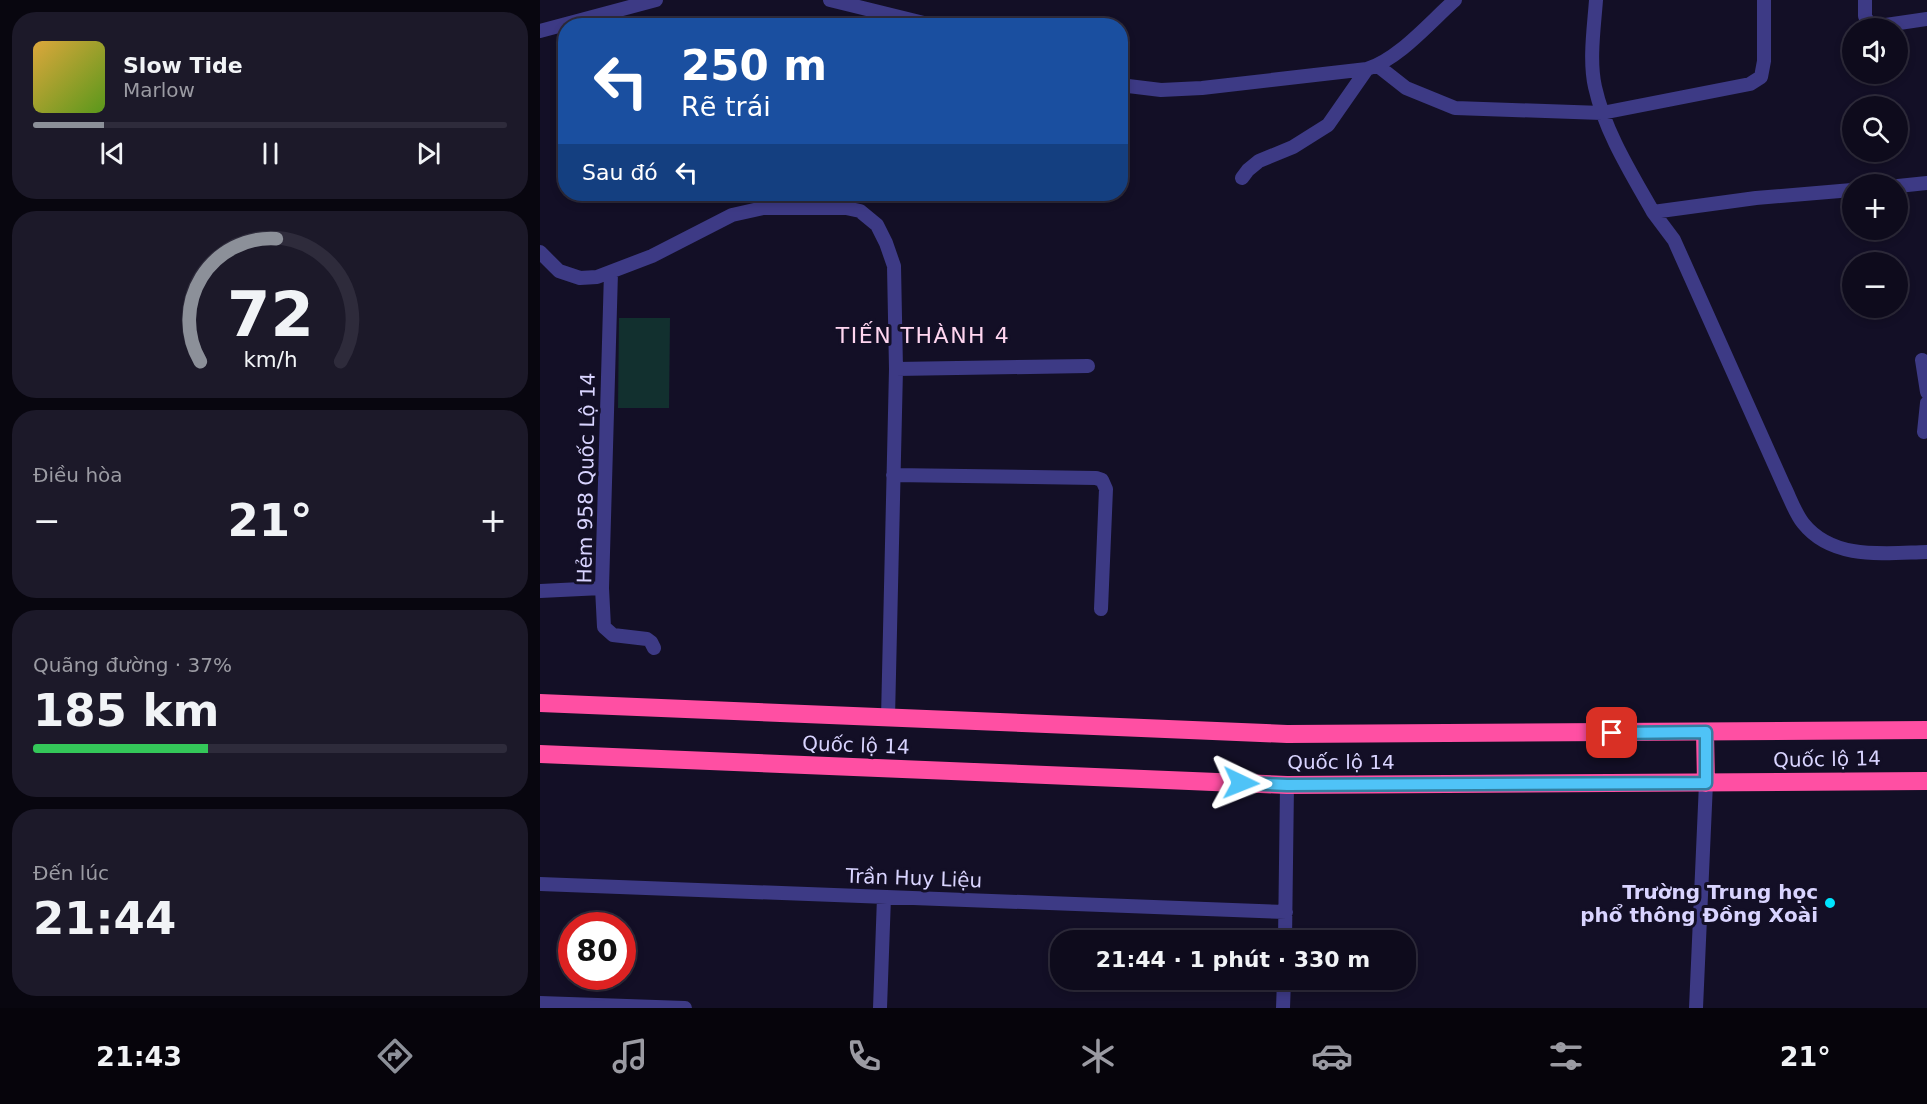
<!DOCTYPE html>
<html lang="vi">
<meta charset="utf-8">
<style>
body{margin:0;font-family:"DejaVu Sans",sans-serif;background:#1c1929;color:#f1f3f6;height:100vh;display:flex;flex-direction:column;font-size:22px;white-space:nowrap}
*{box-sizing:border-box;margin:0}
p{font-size:20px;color:#9b9ba3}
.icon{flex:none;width:33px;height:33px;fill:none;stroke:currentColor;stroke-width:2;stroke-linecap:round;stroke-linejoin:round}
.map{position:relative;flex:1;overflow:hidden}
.side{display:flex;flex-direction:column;gap:12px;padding:12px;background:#08060f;width:540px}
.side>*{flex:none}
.banner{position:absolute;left:18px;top:18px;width:570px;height:183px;border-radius:24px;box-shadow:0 3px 9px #0003,0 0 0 2px #2e2b3b;background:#1a4fa0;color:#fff;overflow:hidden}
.tools{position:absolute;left:1302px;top:18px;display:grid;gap:12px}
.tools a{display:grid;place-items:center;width:66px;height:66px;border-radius:50%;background:#0e0b1c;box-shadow:0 3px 9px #0003,0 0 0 2px #2e2b3b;font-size:30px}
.speed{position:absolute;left:18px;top:912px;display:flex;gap:12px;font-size:30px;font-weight:700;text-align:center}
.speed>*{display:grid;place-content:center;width:78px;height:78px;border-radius:50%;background:#0e0b1c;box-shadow:0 3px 9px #0003,0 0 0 2px #2e2b3b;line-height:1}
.speed .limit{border:9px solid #d22;background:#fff;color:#111}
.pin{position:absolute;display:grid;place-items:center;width:51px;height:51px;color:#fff;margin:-26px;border-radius:12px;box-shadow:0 3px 9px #0006}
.me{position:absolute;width:66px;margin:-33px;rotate:92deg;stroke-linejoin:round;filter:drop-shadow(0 0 4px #0008)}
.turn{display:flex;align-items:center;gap:21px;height:126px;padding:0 24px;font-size:27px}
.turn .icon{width:78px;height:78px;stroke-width:2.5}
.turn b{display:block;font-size:42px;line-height:51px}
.then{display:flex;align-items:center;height:57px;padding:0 24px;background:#0003;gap:12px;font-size:22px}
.big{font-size:45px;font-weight:800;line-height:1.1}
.side .card{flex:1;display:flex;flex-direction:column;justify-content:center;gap:9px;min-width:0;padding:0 21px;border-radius:24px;background:#1c1929}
.side .dial{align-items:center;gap:0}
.dial svg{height:156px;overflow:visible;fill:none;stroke:#2e2b3b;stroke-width:7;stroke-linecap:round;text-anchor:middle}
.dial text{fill:#f1f3f6;stroke:none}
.song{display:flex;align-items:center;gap:18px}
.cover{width:72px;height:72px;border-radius:9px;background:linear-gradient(135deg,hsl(40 70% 55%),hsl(90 70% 35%))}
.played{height:6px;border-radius:3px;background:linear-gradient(90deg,#8c9099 15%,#2e2b3b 15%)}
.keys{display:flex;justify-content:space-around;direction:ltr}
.heat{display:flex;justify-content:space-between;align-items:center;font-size:33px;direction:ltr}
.charge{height:9px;border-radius:4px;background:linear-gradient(90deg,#34c759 37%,#2e2b3b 0)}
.trip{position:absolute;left:510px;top:930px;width:366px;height:60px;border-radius:24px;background:#0e0b1c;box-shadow:0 3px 9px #0003,0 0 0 2px #2e2b3b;font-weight:800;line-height:60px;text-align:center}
.menu{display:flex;height:96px;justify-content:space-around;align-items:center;background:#06040b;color:#9b9ba3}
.menu .icon{width:42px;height:42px}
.menu .selected{color:#8c9099}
.menu b{font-size:27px;color:#f1f3f6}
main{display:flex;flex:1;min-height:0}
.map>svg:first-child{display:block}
</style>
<main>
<section class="side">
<div class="card">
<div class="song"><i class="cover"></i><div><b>Slow Tide</b><p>Marlow</p></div></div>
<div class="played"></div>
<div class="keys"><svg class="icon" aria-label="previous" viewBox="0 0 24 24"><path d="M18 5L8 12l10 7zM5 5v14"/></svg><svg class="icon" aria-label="pause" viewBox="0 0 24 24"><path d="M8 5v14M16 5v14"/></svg><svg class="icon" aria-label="next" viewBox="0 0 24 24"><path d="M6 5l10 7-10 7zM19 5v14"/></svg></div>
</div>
<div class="card dial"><svg viewBox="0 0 100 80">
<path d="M14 69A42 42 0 1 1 86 69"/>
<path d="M14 69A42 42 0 0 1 53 6" stroke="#8c9099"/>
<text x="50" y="56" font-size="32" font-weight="700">72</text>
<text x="50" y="72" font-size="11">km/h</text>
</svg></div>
<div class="card"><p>Điều hòa</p>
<div class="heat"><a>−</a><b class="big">21°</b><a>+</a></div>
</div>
<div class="card"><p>Quãng đường · 37%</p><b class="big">185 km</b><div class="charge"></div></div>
<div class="card"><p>Đến lúc</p><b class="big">21:44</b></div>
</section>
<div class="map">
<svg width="1387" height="1008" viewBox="0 0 1387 1008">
<rect width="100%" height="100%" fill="#130f26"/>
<path fill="#12302f" d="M 79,318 L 130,318 L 129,408 L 78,408 Z"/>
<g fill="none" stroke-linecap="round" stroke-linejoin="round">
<path stroke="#3d3a85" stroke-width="14" d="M 290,0 L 396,26
M 1056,0 C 1054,28 1049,60 1055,87 C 1065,132 1091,173 1113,212 L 1216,198 L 1312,190
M 1325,0 L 1325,16 L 1329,24 L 1339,26 L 1387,19
M 0,31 L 116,0
M 838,66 L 866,88 L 915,108 L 1062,113 L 1210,84 L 1221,77 L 1224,61 L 1224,0
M 580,85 L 621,90 L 662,88 L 827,69 C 859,59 890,22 915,0
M 702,178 L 708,170 L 719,161 L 753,147 L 788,125 L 827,69
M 1358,186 L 1387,183
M 1113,212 L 1134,240 L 1244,486 C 1250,498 1255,513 1263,523 C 1293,561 1346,553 1387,552
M 0,252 L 19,271 L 40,278 L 57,277 L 112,256 L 192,215 L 223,208 L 306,208 L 320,211 L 337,225 L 346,243 L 354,266 L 356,369 L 348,718
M 71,272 L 62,588 L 64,627 L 73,635 L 107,639 L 111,642 L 114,648
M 1382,360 L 1387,392
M 356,369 L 548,366
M 1384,432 L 1387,403
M 353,475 L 556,478 L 562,480 L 566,489 L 561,609
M 0,591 L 62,588
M 0,884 L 746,912
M 745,940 L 747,785
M 0,1003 L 145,1008
M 340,1008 L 344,897
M 743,1008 L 744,980
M 1156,1008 L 1166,783"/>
<path stroke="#ff4fa3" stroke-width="18" d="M 0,703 L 747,734 L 1387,730
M 1165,732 L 1166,783
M 0,754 L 747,785 L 1387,781"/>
</g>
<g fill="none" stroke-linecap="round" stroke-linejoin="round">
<g stroke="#337fa1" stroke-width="15">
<path id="route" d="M 701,783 L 747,785 L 1166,783 L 1166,732 L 1072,733"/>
</g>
<use href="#route" stroke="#4fc3f7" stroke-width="10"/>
</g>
<circle fill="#00e5ff" stroke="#130f26" stroke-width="2" cx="1290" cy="903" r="6"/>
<g text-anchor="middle" stroke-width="6" stroke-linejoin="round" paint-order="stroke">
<g font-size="20" fill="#d9d4ff" stroke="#130f26">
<text transform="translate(46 478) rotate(-89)" y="7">Hẻm 958 Quốc Lộ 14</text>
<text transform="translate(316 745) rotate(2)" y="7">Quốc lộ 14</text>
<text transform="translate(1287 759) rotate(-1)" y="7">Quốc lộ 14</text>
<text x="801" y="769">Quốc lộ 14</text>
<text transform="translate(374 878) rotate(2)" y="7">Trần Huy Liệu</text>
</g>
<g font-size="20" font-weight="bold" fill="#d9d4ff" stroke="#130f26" text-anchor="end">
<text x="1278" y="899">Trường Trung học<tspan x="1278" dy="23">phổ thông Đồng Xoài</tspan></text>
</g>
<g font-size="22" letter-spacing="1.5" fill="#ffd6f0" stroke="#130f26">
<text x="383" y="343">TIẾN THÀNH 4</text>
</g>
</g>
</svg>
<div class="tools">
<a><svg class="icon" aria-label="sound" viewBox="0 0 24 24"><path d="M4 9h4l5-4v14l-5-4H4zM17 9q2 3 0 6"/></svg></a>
<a><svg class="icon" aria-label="search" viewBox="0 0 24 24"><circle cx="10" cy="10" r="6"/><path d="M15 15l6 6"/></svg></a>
<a>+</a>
<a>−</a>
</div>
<div class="speed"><div class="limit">80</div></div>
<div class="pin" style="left:1072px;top:733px;background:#d93025"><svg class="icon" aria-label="arrive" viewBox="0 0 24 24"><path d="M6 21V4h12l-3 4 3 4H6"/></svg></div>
<svg class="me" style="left:701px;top:783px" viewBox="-20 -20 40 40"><path d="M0-17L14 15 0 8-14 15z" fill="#4fc3f7" stroke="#fff" stroke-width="4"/></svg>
<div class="trip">21:44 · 1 phút · 330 m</div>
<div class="banner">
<div class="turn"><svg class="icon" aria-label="left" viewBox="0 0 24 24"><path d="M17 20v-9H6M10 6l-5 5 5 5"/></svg><div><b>250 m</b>Rẽ trái</div></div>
<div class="then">Sau đó<svg class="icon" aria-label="left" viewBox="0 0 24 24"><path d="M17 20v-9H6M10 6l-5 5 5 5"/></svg></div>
</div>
</div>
</main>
<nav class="menu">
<b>21:43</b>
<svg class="icon selected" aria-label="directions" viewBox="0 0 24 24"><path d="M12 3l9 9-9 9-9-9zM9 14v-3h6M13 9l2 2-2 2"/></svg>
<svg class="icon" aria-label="music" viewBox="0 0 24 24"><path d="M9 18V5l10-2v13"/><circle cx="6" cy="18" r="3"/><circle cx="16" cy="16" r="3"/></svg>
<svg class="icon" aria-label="phone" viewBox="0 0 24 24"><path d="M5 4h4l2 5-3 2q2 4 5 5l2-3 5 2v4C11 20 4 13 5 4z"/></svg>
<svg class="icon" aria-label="climate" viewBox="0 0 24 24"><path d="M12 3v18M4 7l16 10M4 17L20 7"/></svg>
<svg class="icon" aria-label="car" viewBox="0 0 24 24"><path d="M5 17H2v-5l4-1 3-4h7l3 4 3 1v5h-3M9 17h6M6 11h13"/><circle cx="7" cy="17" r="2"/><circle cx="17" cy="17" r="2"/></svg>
<svg class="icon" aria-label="filters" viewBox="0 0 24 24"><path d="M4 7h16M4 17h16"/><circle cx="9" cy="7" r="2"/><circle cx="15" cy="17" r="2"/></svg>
<b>21°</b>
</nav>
